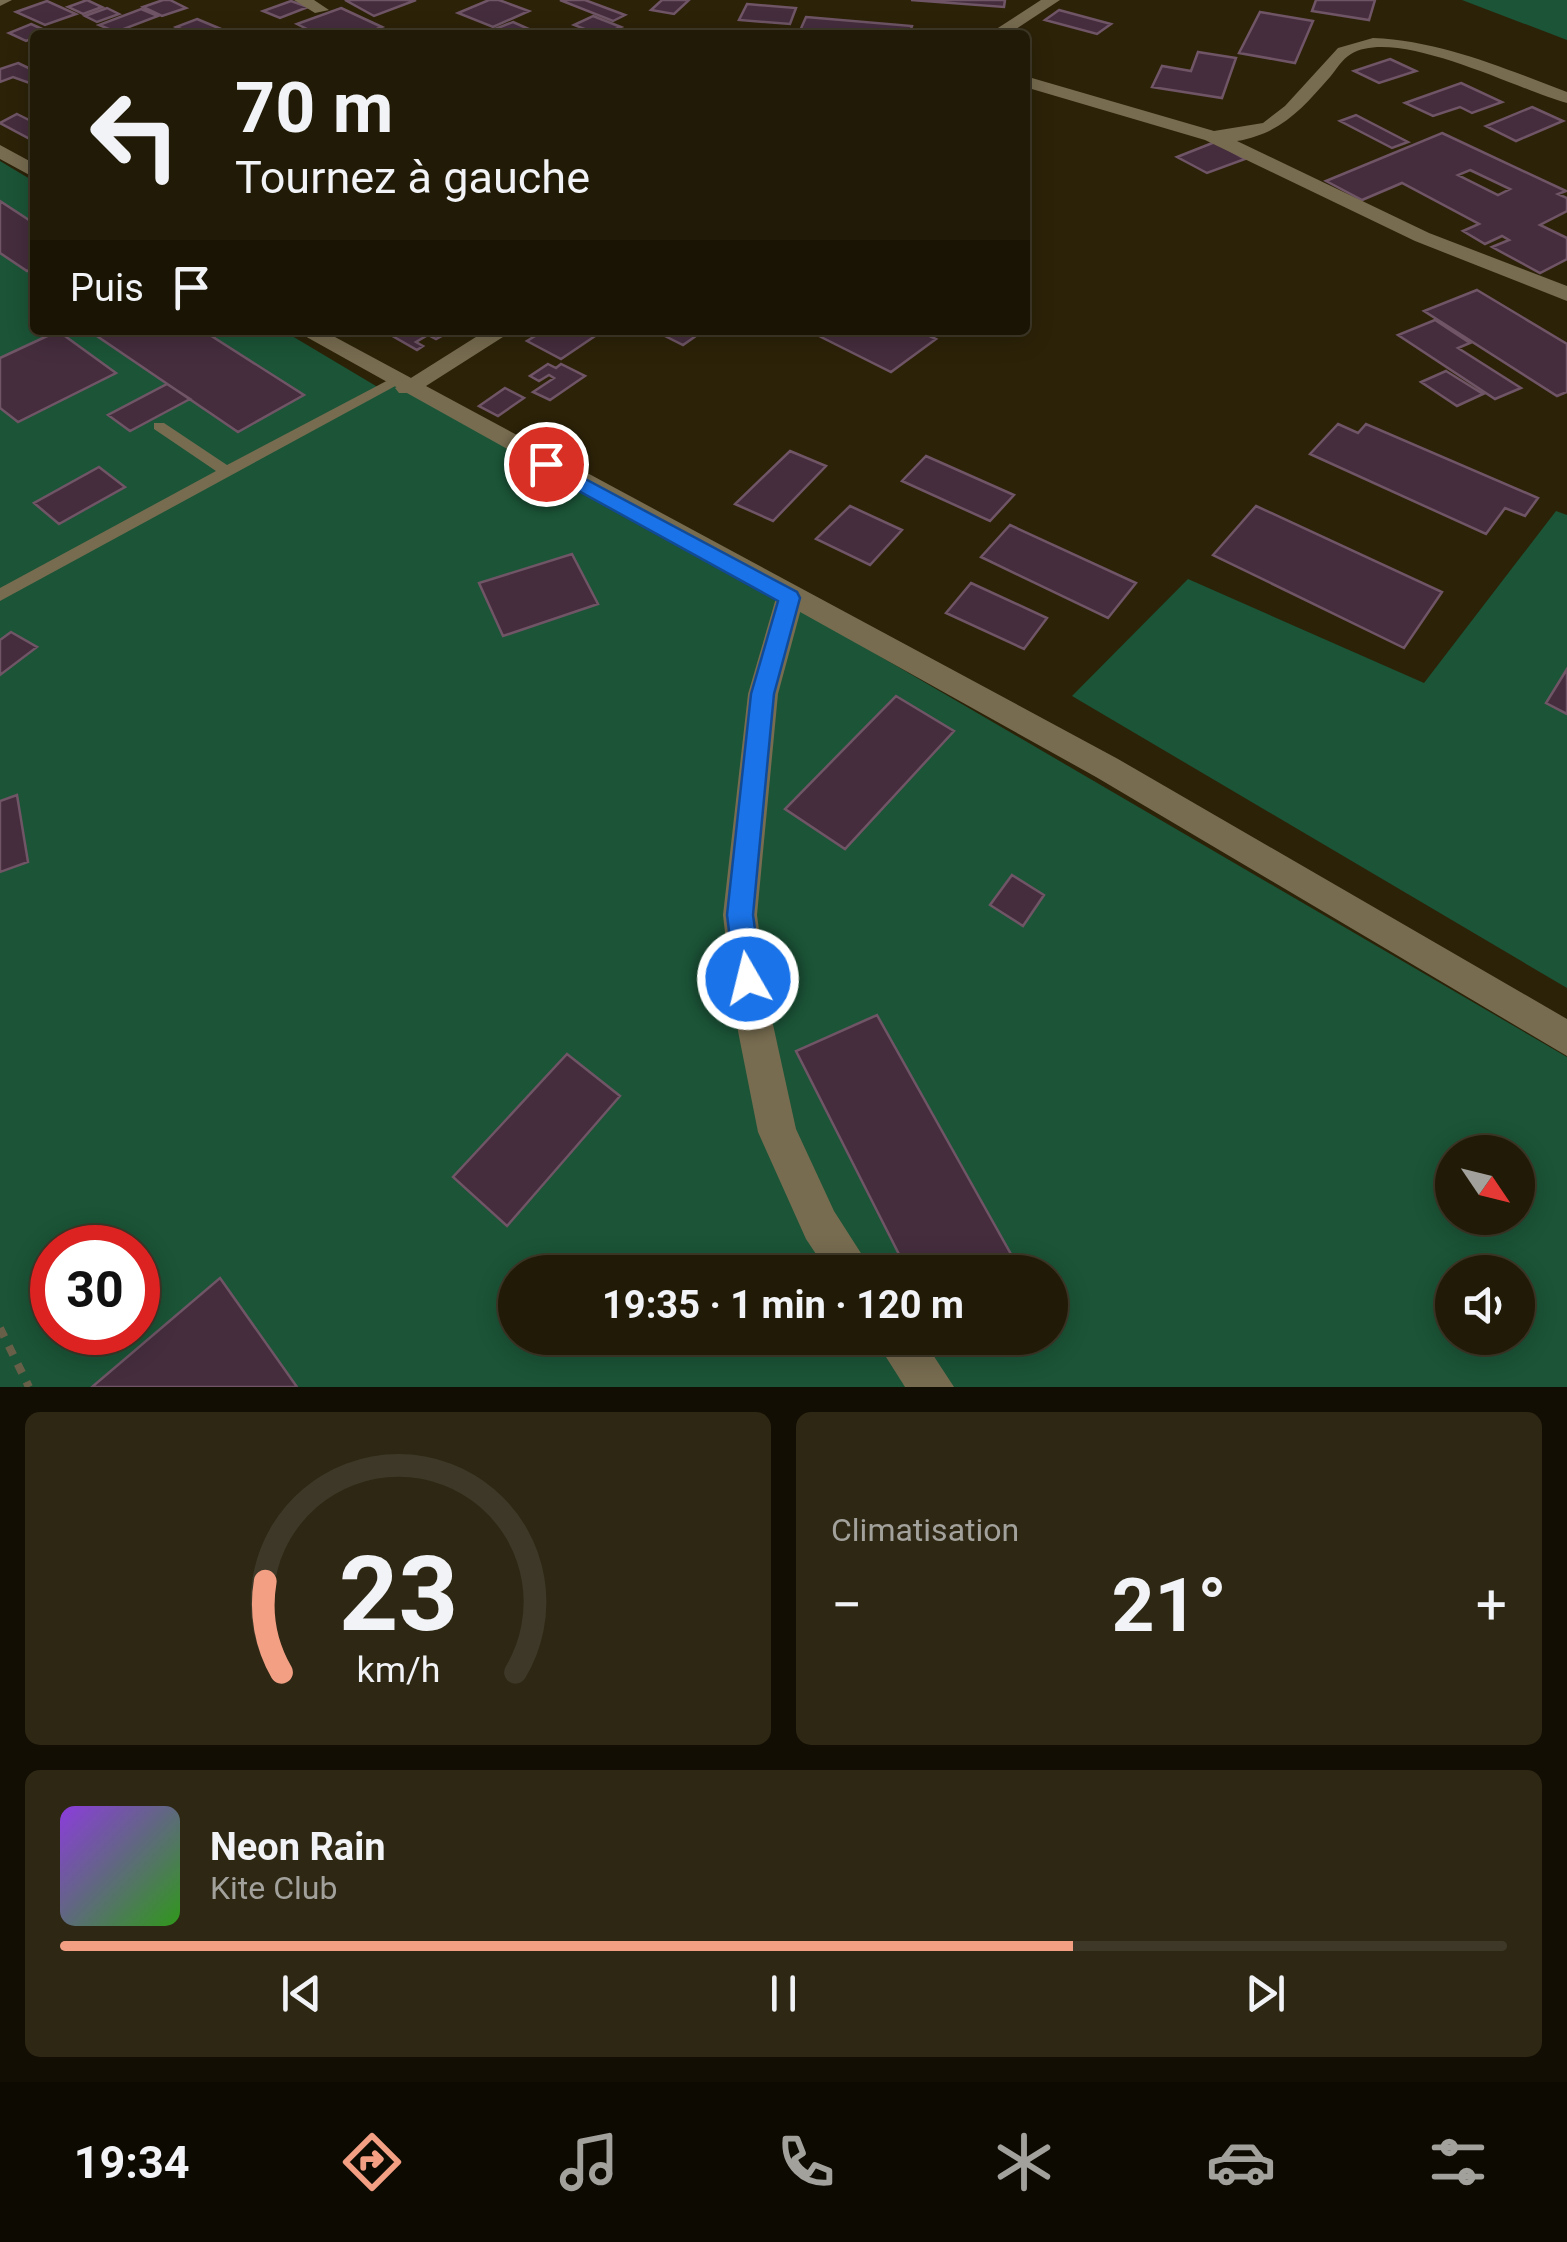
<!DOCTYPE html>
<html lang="fr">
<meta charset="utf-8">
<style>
body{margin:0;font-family:Roboto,sans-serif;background:#2d2714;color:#f1f3f6;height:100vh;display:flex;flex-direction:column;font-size:38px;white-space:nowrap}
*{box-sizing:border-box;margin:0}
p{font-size:32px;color:#a2a19b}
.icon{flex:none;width:55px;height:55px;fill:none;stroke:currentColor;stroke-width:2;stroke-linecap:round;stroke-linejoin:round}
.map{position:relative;height:1387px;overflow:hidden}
.drawer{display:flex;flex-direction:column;gap:25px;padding:25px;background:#120e03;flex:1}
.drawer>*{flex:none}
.banner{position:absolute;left:30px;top:30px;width:1000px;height:305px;border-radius:10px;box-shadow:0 5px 25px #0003,0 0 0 2px #3e3828;background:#211a06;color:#f1f3f6;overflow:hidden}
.needle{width:65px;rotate:125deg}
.fabs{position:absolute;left:1435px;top:1135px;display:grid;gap:20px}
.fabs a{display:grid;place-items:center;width:100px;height:100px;border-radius:50%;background:#211a06;box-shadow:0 5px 25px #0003,0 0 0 2px #3e3828;font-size:50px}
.speed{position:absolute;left:30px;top:1225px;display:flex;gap:20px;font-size:50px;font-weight:700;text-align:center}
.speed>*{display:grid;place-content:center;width:130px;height:130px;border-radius:50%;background:#211a06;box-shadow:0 5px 25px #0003,0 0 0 2px #3e3828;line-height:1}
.speed .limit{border:15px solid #d22;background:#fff;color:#111}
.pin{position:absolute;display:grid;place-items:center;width:85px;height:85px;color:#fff;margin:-42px;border:5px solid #fff;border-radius:50%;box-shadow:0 2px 10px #0007}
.me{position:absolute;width:110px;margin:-55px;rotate:352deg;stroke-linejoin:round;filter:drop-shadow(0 0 8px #0008)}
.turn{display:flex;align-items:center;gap:35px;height:210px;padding:0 40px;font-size:45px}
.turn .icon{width:130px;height:130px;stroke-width:2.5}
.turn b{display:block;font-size:70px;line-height:85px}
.then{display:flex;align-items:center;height:95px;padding:0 40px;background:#0003;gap:20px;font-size:38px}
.big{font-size:75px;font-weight:700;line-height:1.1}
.drawer .card{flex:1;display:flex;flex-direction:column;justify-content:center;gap:15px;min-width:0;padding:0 35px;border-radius:15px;background:#2d2714}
.drawer .dial{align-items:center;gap:0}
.dial svg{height:260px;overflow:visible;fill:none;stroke:#3e3828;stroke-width:7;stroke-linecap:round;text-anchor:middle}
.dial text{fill:#f1f3f6;stroke:none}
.song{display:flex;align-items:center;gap:30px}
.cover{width:120px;height:120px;border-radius:15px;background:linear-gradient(135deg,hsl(270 70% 55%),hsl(110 70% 35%))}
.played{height:10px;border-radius:5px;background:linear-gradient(90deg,#f39f83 70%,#3e3828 70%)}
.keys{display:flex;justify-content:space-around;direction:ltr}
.heat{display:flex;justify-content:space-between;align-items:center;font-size:55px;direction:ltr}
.drawer .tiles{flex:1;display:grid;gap:25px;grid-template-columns:1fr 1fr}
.card:last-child{grid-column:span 2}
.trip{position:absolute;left:498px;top:1255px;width:570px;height:100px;border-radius:50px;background:#211a06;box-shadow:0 5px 25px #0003,0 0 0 2px #3e3828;font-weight:700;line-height:100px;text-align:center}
.tab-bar{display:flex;height:160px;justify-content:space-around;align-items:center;background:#0d0a02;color:#a2a19b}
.tab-bar .icon{width:70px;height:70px}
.tab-bar .selected{color:#f39f83}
.tab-bar b{font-size:45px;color:#f1f3f6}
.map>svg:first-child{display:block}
</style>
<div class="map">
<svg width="1567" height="1387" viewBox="0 0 1567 1387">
<rect width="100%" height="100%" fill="#2c2208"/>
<path fill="#1b5437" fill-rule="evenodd" d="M 1462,0 L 1567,0 L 1567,40 Z
M 0,161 L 35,182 L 35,330 L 282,330 L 381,389 L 403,378 L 1567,1057 L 1567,1387 L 0,1387 ZM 1452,1152 L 1518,1152 L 1518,1218 L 1452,1218 ZM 52,1248 L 138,1248 L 138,1332 L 52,1332 ZM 515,1272 L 1050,1272 L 1050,1338 L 515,1338 ZM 1452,1272 L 1518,1272 L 1518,1338 L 1452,1338 Z
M 1556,511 L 1567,515 L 1567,988 L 1072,696 L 1188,579 L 1424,683 Z"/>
<path fill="#452d3d" stroke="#6f5566" stroke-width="2.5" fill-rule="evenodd" d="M 87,0 L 102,7 L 83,14 L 68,7 Z
M 163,0 L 170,0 L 186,8 L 162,16 L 143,7 Z
M 345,0 L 416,0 L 374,16 Z
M 489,0 L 499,0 L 529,11 L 493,27 L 458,13 Z
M 560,0 L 585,0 L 625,15 L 613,21 Z
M 662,0 L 689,0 L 674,14 L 651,10 Z
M 911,0 L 1005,0 L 1004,7 Z
M 1316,0 L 1375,0 L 1369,20 L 1312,11 Z
M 47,1 L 76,14 L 45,25 L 16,12 Z
M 291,1 L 308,7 L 280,18 L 263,11 Z
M 747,4 L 796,8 L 790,24 L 739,20 Z
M 107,8 L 119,14 L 97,22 L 85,16 Z
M 341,8 L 382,27 L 361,35 L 319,35 L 297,24 Z
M 141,9 L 158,16 L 116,32 L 99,25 Z
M 1059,10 L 1111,24 L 1097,34 L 1045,20 Z
M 1260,12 L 1313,21 L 1295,63 L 1239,53 Z
M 593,16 L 621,27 L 600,35 L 574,25 Z
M 806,17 L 912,26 L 909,35 L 799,33 Z
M 197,19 L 221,29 L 195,35 L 176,27 Z
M 513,22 L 542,35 L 480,35 Z
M 31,24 L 49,32 L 26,41 L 9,33 Z
M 1198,52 L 1236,58 L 1222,98 L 1152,87 L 1162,66 L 1191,71 Z
M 1390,59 L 1416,71 L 1379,83 L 1354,71 Z
M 18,63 L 35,71 L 35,85 L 13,77 L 0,82 L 0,69 Z
M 1461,83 L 1502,102 L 1472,113 L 1460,107 L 1433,116 L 1405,103 Z
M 1532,107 L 1563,121 L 1516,141 L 1486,126 Z
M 17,114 L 35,123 L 35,137 L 30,139 L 0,123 Z
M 1356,115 L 1408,142 L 1392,148 L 1340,121 Z
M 1442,133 L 1566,191 L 1558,194 L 1567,198 L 1567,211 L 1540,225 L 1567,238 L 1567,259 L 1540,273 L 1492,247 L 1509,240 L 1502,236 L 1485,244 L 1463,231 L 1479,224 L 1402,183 L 1362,200 L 1326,181 ZM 1470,170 L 1510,189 L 1498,195 L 1458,175 Z
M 1215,142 L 1245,159 L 1207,173 L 1177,157 Z
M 0,201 L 35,224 L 35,268 L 27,271 L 0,253 Z
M 1477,290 L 1567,344 L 1567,392 L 1557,396 L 1424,311 Z
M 1435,320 L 1470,343 L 1458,348 L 1521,388 L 1495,399 L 1398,335 Z
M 88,330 L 202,330 L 304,395 L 238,432 Z
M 382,330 L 453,330 L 436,339 L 428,335 L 416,342 L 423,346 L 417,350 Z
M 545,330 L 604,330 L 561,359 L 527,341 Z
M 653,330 L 684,330 L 696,336 L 683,345 Z
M 807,330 L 917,330 L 936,339 L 891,372 Z
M 58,331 L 116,373 L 18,422 L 0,408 L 0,358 Z
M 548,364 L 556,368 L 561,364 L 585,376 L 550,400 L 533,392 L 554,378 L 549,375 L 539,381 L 530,376 Z
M 1446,371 L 1483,394 L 1457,406 L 1421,382 Z
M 167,384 L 190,399 L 130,431 L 108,415 Z
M 505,388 L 524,398 L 498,416 L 479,406 Z
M 1338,424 L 1358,433 L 1366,424 L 1538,498 L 1525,516 L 1505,508 L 1486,534 L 1310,454 Z
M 790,451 L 826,466 L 773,521 L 735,504 Z
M 926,456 L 1014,495 L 990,521 L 902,481 Z
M 99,467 L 125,487 L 59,524 L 34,503 Z
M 850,506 L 902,530 L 870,565 L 816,539 Z
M 1256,506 L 1442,592 L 1404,648 L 1213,555 Z
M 1010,525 L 1136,583 L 1108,618 L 981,557 Z
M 572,554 L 598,604 L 503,636 L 479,583 Z
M 971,583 L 1047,618 L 1024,649 L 946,613 Z
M 11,632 L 37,647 L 0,675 L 0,640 Z
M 1567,669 L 1567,714 L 1546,703 Z
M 896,696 L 954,731 L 845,849 L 785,809 Z
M 17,795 L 28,862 L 0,872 L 0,801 Z
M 1012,875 L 1044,895 L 1023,926 L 990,905 Z
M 877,1015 L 1012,1256 L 982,1272 L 908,1272 L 796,1051 Z
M 567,1054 L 620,1096 L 507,1226 L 453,1177 Z
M 220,1278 L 297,1387 L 92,1387 Z"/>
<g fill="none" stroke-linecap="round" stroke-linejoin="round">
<path stroke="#685f49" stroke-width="8" stroke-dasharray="10 10" stroke-linecap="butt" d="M 0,1328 L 29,1387"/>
<path fill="#776c50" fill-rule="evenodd" d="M 394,377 L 399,378 L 399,384 L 0,601 L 0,588 L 216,471 L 154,429 L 154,423 L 164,423 L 227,465 Z"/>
<path fill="#776c50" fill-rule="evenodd" d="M 0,0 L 12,0 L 0,6 Z
M 294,0 L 314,0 L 329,10 L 315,13 Z
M 1041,0 L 1060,0 L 1007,35 L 987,35 Z
M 1373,38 C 1442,41 1503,68 1567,92 L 1567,103 C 1518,90 1397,26 1351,54 C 1342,59 1336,70 1330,77 C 1301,110 1281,133 1237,141 L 1429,233 L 1567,286 L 1567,301 L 1415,241 L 1205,140 L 1025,87 L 1025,76 L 1214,131 L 1263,123 L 1285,106 L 1338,48 Z
M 487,330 L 514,330 L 415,393 L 399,393 L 395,388 Z
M 790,588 L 800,591 L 804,598 L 778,694 L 757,915 L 770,1011 L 796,1129 L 834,1211 L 873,1272 L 828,1272 L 806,1239 L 758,1132 L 734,1011 L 723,915 L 748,694 L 776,598 L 780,591 Z
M 874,1338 L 922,1338 L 954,1387 L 905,1387 Z"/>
<path fill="#776c50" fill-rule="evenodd" d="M 0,145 L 35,164 L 35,178 L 0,159 Z
M 294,330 L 322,330 L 1118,759 L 1567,1019 L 1567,1056 L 1096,777 Z"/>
</g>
<path fill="#1a73e8" stroke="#114b97" stroke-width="2.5" d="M 546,458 L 797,592 L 800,598 L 774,694 L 753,915 L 762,979 L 758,988 L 748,991 L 739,988 L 735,979 L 727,915 L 751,694 L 778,601 L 539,469 L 536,464 Z"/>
</svg>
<div class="fabs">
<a><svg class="needle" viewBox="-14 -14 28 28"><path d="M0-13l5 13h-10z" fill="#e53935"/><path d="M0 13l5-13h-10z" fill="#a2a19b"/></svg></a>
<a><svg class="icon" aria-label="sound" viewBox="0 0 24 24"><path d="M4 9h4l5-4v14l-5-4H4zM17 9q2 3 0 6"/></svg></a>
</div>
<div class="speed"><div class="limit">30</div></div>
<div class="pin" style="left:546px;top:464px;background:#d93025"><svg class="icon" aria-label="arrive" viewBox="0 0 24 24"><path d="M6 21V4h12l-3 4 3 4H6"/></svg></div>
<svg class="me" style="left:748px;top:979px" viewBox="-20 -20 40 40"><circle r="17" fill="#1a73e8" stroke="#fff" stroke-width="3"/><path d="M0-11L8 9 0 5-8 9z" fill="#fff"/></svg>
<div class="trip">19:35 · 1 min · 120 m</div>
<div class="banner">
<div class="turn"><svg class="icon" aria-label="left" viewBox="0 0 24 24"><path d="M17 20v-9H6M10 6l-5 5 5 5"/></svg><div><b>70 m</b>Tournez à gauche</div></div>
<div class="then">Puis<svg class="icon" aria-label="arrive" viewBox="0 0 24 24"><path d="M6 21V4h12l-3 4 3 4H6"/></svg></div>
</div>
</div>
<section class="drawer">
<div class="tiles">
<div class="card dial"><svg viewBox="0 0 100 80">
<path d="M14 69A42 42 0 1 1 86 69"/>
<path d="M14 69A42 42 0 0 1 9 41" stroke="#f39f83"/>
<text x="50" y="56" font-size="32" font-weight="700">23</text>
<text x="50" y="72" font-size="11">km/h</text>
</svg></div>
<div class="card"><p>Climatisation</p>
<div class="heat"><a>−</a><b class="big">21°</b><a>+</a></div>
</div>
<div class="card">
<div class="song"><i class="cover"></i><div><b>Neon Rain</b><p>Kite Club</p></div></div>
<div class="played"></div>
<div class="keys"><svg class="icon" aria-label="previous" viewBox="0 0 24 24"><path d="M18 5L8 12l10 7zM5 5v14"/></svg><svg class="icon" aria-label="pause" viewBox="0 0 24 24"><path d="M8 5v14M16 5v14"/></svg><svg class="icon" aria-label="next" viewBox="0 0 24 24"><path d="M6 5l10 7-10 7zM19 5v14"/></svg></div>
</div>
</div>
</section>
<nav class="tab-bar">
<b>19:34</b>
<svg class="icon selected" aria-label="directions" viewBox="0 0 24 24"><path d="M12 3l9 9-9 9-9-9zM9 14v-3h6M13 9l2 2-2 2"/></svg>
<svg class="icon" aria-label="music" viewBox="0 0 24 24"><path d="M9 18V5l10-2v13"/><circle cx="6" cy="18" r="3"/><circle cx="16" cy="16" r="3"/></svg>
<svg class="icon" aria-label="phone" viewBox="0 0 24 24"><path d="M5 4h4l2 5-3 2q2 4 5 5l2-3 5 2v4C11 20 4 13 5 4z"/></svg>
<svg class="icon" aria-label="climate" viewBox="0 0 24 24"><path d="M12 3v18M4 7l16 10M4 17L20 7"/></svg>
<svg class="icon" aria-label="car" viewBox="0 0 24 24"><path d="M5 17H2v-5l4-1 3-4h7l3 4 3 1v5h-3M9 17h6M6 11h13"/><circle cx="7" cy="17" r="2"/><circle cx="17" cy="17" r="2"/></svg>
<svg class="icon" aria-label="filters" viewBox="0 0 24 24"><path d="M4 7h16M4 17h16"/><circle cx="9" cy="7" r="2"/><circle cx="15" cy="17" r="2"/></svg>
</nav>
